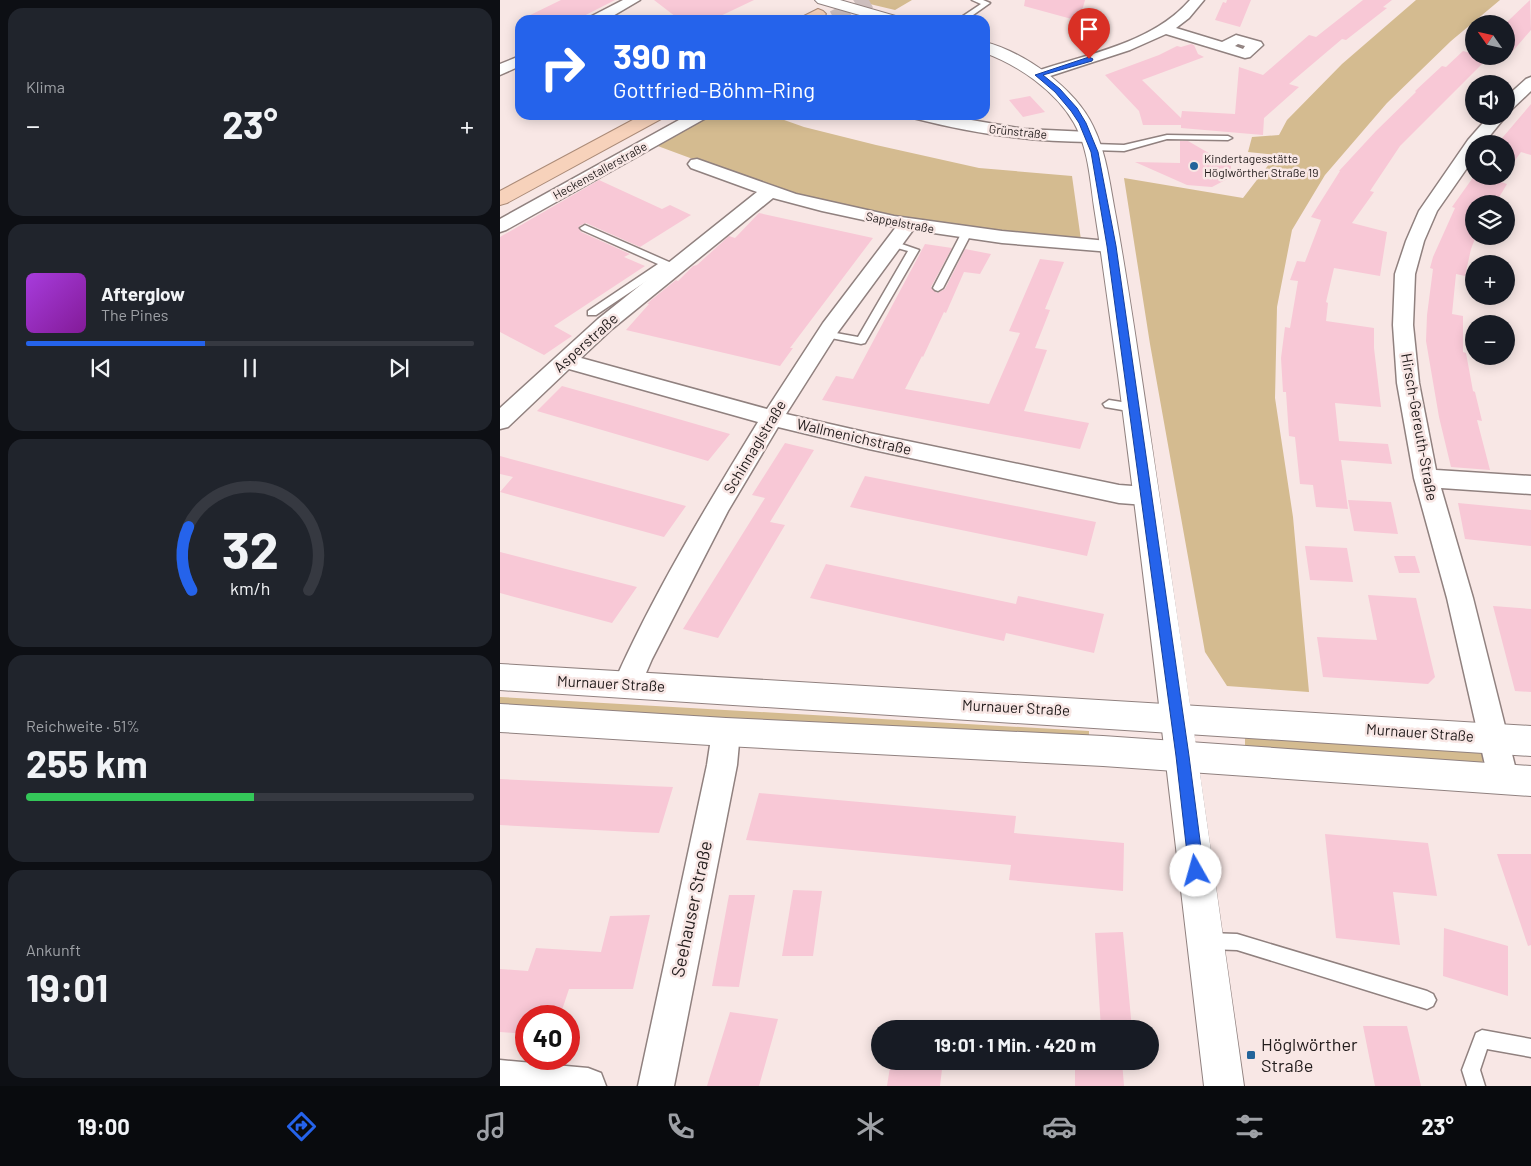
<!DOCTYPE html>
<html lang="de">
<meta charset="utf-8">
<style>
body{margin:0;font-family:Barlow,sans-serif;background:#20242c;color:#f1f3f6;height:100vh;display:flex;flex-direction:column;font-size:19px;white-space:nowrap}
*{box-sizing:border-box;margin:0}
p{font-size:16px;color:#9ea1a6}
.icon{flex:none;width:28px;height:28px;fill:none;stroke:currentColor;stroke-width:2;stroke-linecap:round;stroke-linejoin:round}
.map{position:relative;flex:1;overflow:hidden}
.sheet{display:flex;flex-direction:column;gap:8px;padding:8px;background:#0d0f14;width:500px}
.sheet>*{flex:none}
.guide{position:absolute;left:15px;top:15px;width:475px;height:105px;border-radius:15px;box-shadow:0 2px 12px #0003;background:#2563eb;color:#fff;overflow:hidden}
.needle{width:32px;rotate:304deg}
.buttons{position:absolute;left:965px;top:15px;display:grid;gap:10px}
.buttons a{display:grid;place-items:center;width:50px;height:50px;border-radius:50%;background:#171b24;box-shadow:0 2px 12px #0003;font-size:25px}
.speed{position:absolute;left:15px;top:1005px;display:flex;gap:10px;font-size:25px;font-weight:700;text-align:center}
.speed>*{display:grid;place-content:center;width:65px;height:65px;border-radius:50%;background:#171b24;box-shadow:0 2px 12px #0003;line-height:1}
.speed .limit{border:8px solid #d22;background:#fff;color:#111}
.pin{position:absolute;display:grid;place-items:center;width:42px;height:42px;color:#fff;margin:-51px -21px;border-radius:50% 50% 50% 0;rotate:-45deg;box-shadow:0 0 5px #0007}
.pin .icon{rotate:45deg}
.me{position:absolute;width:55px;margin:-28px;rotate:353deg;stroke-linejoin:round;filter:drop-shadow(0 0 4px #0008)}
.turn{display:flex;align-items:center;gap:18px;height:105px;padding:0 15px;font-size:22px}
.turn .icon{width:65px;height:65px;stroke-width:2.5}
.turn b{display:block;font-size:35px;line-height:42px}
.big{font-size:38px;font-weight:700;line-height:1.1}
.sheet .card{flex:1;display:flex;flex-direction:column;justify-content:center;gap:8px;min-width:0;padding:0 18px;border-radius:15px;background:#20242c}
.sheet .dial{align-items:center;gap:0}
.dial svg{height:130px;overflow:visible;fill:none;stroke:#363941;stroke-width:7;stroke-linecap:round;text-anchor:middle}
.dial text{fill:#f1f3f6;stroke:none}
.song{display:flex;align-items:center;gap:15px}
.cover{width:60px;height:60px;border-radius:8px;background:linear-gradient(135deg,hsl(280 70% 55%),hsl(290 70% 35%))}
.played{height:5px;border-radius:2px;background:linear-gradient(90deg,#2563eb 40%,#363941 40%)}
.keys{display:flex;justify-content:space-around;direction:ltr}
.heat{display:flex;justify-content:space-between;align-items:center;font-size:28px;direction:ltr}
.charge{height:8px;border-radius:4px;background:linear-gradient(90deg,#34c759 51%,#363941 0)}
.trip{position:absolute;left:371px;top:1020px;width:288px;height:50px;border-radius:25px;background:#171b24;box-shadow:0 2px 12px #0003;font-weight:700;line-height:50px;text-align:center}
.tab-bar{display:flex;height:80px;justify-content:space-around;align-items:center;background:#090b0e;color:#9ea1a6}
.tab-bar .icon{width:35px;height:35px}
.tab-bar .active{color:#2563eb}
.tab-bar b{font-size:22px;color:#f1f3f6}
main{display:flex;flex:1;min-height:0}
.map>svg:first-child{display:block}
</style>
<main>
<section class="sheet">
<div class="card"><p>Klima</p>
<div class="heat"><a>−</a><b class="big">23°</b><a>+</a></div>
</div>
<div class="card">
<div class="song"><i class="cover"></i><div><b>Afterglow</b><p>The Pines</p></div></div>
<div class="played"></div>
<div class="keys"><svg class="icon" aria-label="previous" viewBox="0 0 24 24"><path d="M18 5L8 12l10 7zM5 5v14"/></svg><svg class="icon" aria-label="pause" viewBox="0 0 24 24"><path d="M8 5v14M16 5v14"/></svg><svg class="icon" aria-label="next" viewBox="0 0 24 24"><path d="M6 5l10 7-10 7zM19 5v14"/></svg></div>
</div>
<div class="card dial"><svg viewBox="0 0 100 80">
<path d="M14 69A42 42 0 1 1 86 69"/>
<path d="M14 69A42 42 0 0 1 12 30" stroke="#2563eb"/>
<text x="50" y="56" font-size="32" font-weight="700">32</text>
<text x="50" y="72" font-size="11">km/h</text>
</svg></div>
<div class="card"><p>Reichweite · 51%</p><b class="big">255 km</b><div class="charge"></div></div>
<div class="card"><p>Ankunft</p><b class="big">19:01</b></div>
</section>
<div class="map">
<svg width="1031" height="1086" viewBox="0 0 1031 1086">
<rect width="100%" height="100%" fill="#f8e7e5"/>
<path fill="#d4bb90" d="M 353,0 L 412,0 L 395,10 Z
M 916,0 L 1000,0 L 951,41 L 887,103 L 825,175 L 792,230 L 777,307 L 775,398 L 793,517 L 809,692 L 727,686 L 705,652 L 650,344 L 624,178 L 743,198 L 776,155 L 748,152 L 752,137 L 779,135 L 787,120 L 842,64 Z
M 208,115 L 270,115 L 304,127 L 376,145 L 479,168 L 572,176 L 581,240 L 508,234 L 413,220 L 318,200 L 263,185 L 155,145 Z
M 0,697 L 589,731 L 589,746 L 0,708 Z
M 745,734 L 982,751 L 984,760 L 981,763 L 745,747 Z"/>
<path fill="#f8c8d6" d="M 61,0 L 115,0 L 76,20 L 20,20 Z
M 154,0 L 254,0 L 212,20 L 180,20 Z
M 525,0 L 585,0 L 579,21 L 524,6 Z
M 727,0 L 751,0 L 740,27 L 715,20 L 723,2 L 726,3 Z
M 863,0 L 892,0 L 883,7 L 887,8 L 846,40 L 842,39 L 789,84 L 799,87 L 764,118 L 763,135 L 681,128 L 681,125 L 643,125 L 639,111 L 605,75 L 659,55 L 677,46 L 681,47 L 691,44 L 694,45 L 698,54 L 704,57 L 642,80 L 681,118 L 682,111 L 735,114 L 739,67 L 763,75 L 809,35 L 816,37 Z
M 1030,0 L 1031,30 L 1006,59 L 1006,23 Z
M 963,51 L 974,54 L 974,56 L 988,58 L 900,146 L 870,191 L 874,192 L 852,223 L 887,232 L 880,276 L 834,268 L 826,302 L 828,303 L 826,321 L 874,328 L 874,348 L 881,407 L 835,403 L 839,441 L 888,444 L 892,464 L 841,460 L 848,509 L 816,507 L 813,485 L 800,484 L 795,437 L 789,436 L 786,392 L 783,392 L 781,358 L 785,327 L 790,328 L 798,281 L 790,280 L 797,261 L 805,262 L 821,220 L 811,217 L 840,171 L 839,171 L 876,131 L 916,92 L 915,91 L 942,66 L 946,67 Z
M 530,96 L 545,112 L 523,117 L 509,100 Z
M 1031,104 L 1031,155 L 1021,152 L 1006,173 L 1006,144 L 997,144 Z
M 680,141 L 688,141 L 731,166 L 731,177 L 712,187 L 687,185 L 635,162 L 680,163 Z
M 974,176 L 1004,176 L 1001,182 L 1007,184 L 995,204 L 974,204 L 974,236 L 976,236 L 971,249 L 965,276 L 956,274 L 952,314 L 963,316 L 963,352 L 966,353 L 973,391 L 975,392 L 982,421 L 977,420 L 990,470 L 951,467 L 939,417 L 926,341 L 927,315 L 933,269 L 930,268 L 933,257 L 955,208 L 952,207 Z
M 99,180 L 162,209 L 170,205 L 191,215 L 140,247 L 86,223 L 79,226 L 81,232 L 130,254 L 124,257 L 145,266 L 54,326 L 72,336 L 44,355 L 0,332 L 0,237 Z
M 259,213 L 373,238 L 290,348 L 293,348 L 280,366 L 126,330 L 149,304 L 147,304 L 150,301 L 176,280 L 178,281 L 193,266 L 197,265 L 229,236 L 235,238 Z
M 425,244 L 452,248 L 431,287 L 437,293 L 445,289 L 465,249 L 491,254 L 480,274 L 464,272 L 446,313 L 444,312 L 423,357 L 422,356 L 405,389 L 489,404 L 520,333 L 509,331 L 540,259 L 564,262 L 545,309 L 550,310 L 535,348 L 547,350 L 524,411 L 589,423 L 580,449 L 322,400 L 336,376 L 353,379 Z
M 62,386 L 130,405 L 230,434 L 208,461 L 37,411 Z
M 285,443 L 314,450 L 270,522 L 285,525 L 218,638 L 183,629 L 265,498 L 252,495 Z
M 0,456 L 97,482 L 186,506 L 164,537 L 0,492 L 13,477 L 0,474 Z
M 365,476 L 596,522 L 587,556 L 350,507 Z
M 848,500 L 891,502 L 898,534 L 854,531 Z
M 958,503 L 1031,510 L 1031,546 L 965,539 Z
M 805,546 L 847,548 L 853,582 L 810,580 Z
M 0,552 L 62,568 L 137,587 L 112,623 L 0,593 Z
M 894,556 L 915,556 L 920,573 L 899,573 Z
M 326,564 L 516,604 L 518,596 L 604,614 L 594,653 L 506,633 L 504,641 L 310,598 Z
M 868,595 L 916,598 L 935,677 L 928,684 L 823,677 L 817,637 L 877,640 Z
M 993,606 L 1031,609 L 1031,692 L 1015,691 Z
M 0,779 L 149,786 L 173,787 L 159,833 L 134,832 L 0,825 Z
M 259,793 L 516,816 L 514,833 L 624,843 L 623,891 L 509,880 L 511,865 L 246,840 Z
M 825,834 L 928,843 L 937,896 L 893,892 L 900,945 L 836,938 Z
M 997,854 L 1031,854 L 1031,945 L 1028,946 Z
M 293,890 L 322,891 L 313,956 L 282,956 Z
M 229,895 L 255,895 L 239,987 L 212,986 Z
M 150,915 L 133,989 L 69,989 L 60,1016 L 26,1016 L 26,1034 L 0,1032 L 0,969 L 28,971 L 36,948 L 101,952 L 110,916 Z
M 944,928 L 1008,946 L 1008,996 L 943,976 Z
M 623,932 L 632,1029 L 601,1029 L 595,933 Z
M 230,1012 L 278,1019 L 259,1086 L 207,1086 Z
M 863,1026 L 907,1026 L 921,1086 L 875,1086 Z
M 391,1061 L 443,1061 L 440,1086 L 387,1086 Z
M 575,1061 L 622,1061 L 624,1086 L 575,1086 Z"/>
<g fill="none" stroke-linecap="round" stroke-linejoin="round">
<path stroke="#cdbebd" stroke-width="17" stroke-dasharray="17 9" stroke-linecap="butt" d="M 334,19 L 369,0"/>
<g stroke="#90817f" stroke-width="3">
<path id="service" d="M 472,0 L 483,0 L 490,3 L 466,20 L 457,20 L 481,4 Z
M 667,135 L 728,136 L 732,138 L 728,140 L 667,139 L 624,151 L 593,150 L 589,147 L 593,144 L 624,145 Z
M 85,225 L 176,265 L 178,267 L 173,270 L 166,268 L 96,315 L 88,315 L 88,311 L 158,264 L 82,230 L 80,228 Z
M 466,231 L 471,234 L 443,288 L 438,291 L 435,290 L 433,288 L 461,234 Z
M 393,241 L 419,250 L 365,343 L 361,344 L 321,336 L 320,334 L 325,331 L 358,337 L 408,251 L 390,246 L 388,244 Z
M 609,400 L 634,404 L 640,408 L 634,412 L 605,407 L 603,404 Z
M 708,933 L 737,934 L 927,991 L 933,994 L 936,1000 L 933,1006 L 927,1009 L 737,950 L 708,949 L 702,947 L 700,941 L 702,935 Z
M 982,1030 L 1031,1039 L 1031,1057 L 987,1049 L 980,1070 L 985,1086 L 967,1086 L 962,1070 L 976,1033 Z"/>
</g>
<g stroke="#90817f" stroke-width="3">
<path id="minor" d="M 123,0 L 140,0 L 106,20 L 88,20 L 90,17 Z
M 690,0 L 704,0 L 689,18 L 676,28 L 722,42 L 736,35 L 761,42 L 763,45 L 750,57 L 745,58 L 666,34 L 630,50 L 544,78 L 534,78 L 531,75 L 534,72 C 586,54 652,44 690,0 ZM 738,44 L 745,46 L 743,49 L 735,46 Z
M 20,56 L 20,66 L 0,75 L 0,64 Z
M 1031,77 L 1031,91 L 1012,109 L 1006,111 L 1006,97 L 1026,79 Z
M 188,115 L 208,115 L 206,118 L 6,230 L 0,232 L 0,219 Z
M 411,115 L 442,115 L 524,129 L 589,132 L 595,133 L 597,137 L 595,141 L 589,142 C 530,142 471,133 413,118 Z
M 989,116 L 1006,116 L 983,144 L 974,144 L 974,158 L 937,211 L 924,241 L 915,274 L 913,325 L 919,383 L 936,470 L 1031,476 L 1031,494 L 941,488 L 973,598 L 1018,778 L 1014,788 L 1003,792 L 992,788 L 988,778 L 947,598 L 914,478 L 897,383 L 893,325 L 895,274 L 906,241 L 919,211 L 968,140 Z
M 197,159 L 296,194 L 394,216 L 502,231 L 618,242 L 620,246 L 618,250 L 611,252 L 502,243 L 413,230 L 338,332 L 286,414 L 369,433 L 619,485 L 646,487 L 654,490 L 658,496 L 654,502 L 646,505 L 619,503 L 369,449 L 278,427 L 228,511 L 152,659 L 137,694 L 127,697 L 117,694 L 113,685 C 153,594 206,507 258,422 L 69,369 L 8,427 L 0,429 L 0,408 L 98,319 L 257,192 L 191,168 L 188,164 L 191,160 ZM 273,198 L 322,211 L 396,227 L 323,323 L 267,409 L 81,358 L 112,329 Z
M 226,719 L 236,723 L 240,732 L 237,765 L 174,1086 L 138,1086 L 207,765 L 212,732 L 216,723 Z
M 0,1060 L 88,1068 L 101,1073 L 106,1086 L 0,1086 Z"/>
</g>
<g stroke="#90817f" stroke-width="2">
<path id="tertiary" d="M 315,0 L 340,0 L 399,17 L 402,20 L 377,20 L 318,3 Z
M 485,42 C 524,52 575,88 593,126 C 607,154 610,186 616,217 C 627,278 636,339 645,400 C 680,628 712,857 744,1086 L 704,1086 C 676,849 649,612 618,375 C 610,319 603,263 594,207 C 590,178 588,148 574,123 C 556,91 518,65 485,53 Z"/>
</g>
<g stroke="#90817f" stroke-width="2">
<path id="secondary" d="M 0,664 L 1031,726 L 1031,756 L 0,690 Z
M 0,704 L 226,718 L 603,736 L 1031,766 L 1031,796 L 603,766 L 226,746 L 0,732 Z"/>
</g>
<g stroke="#ab8b78" stroke-width="2">
<path id="trunk" d="M 318,9 L 323,11 L 326,14 C 320,22 309,20 299,20 L 302,17 Z
M 142,115 L 164,115 L 161,119 L 7,203 L 0,205 L 0,191 Z"/>
</g>
<use href="#service" fill="#fff" fill-rule="evenodd"/>
<use href="#minor" fill="#fff" fill-rule="evenodd"/>
<use href="#tertiary" fill="#fff" fill-rule="evenodd"/>
<use href="#secondary" fill="#fff" fill-rule="evenodd"/>
<use href="#trunk" fill="#f7d2bb" fill-rule="evenodd"/>
</g>
<path fill="#2563eb" stroke="#184099" d="M 589,57 L 593,59 L 592,61 L 543,75 L 560,89 L 577,108 L 586,123 L 598,152 L 616,246 L 689,756 L 704,871 L 702,876 L 696,878 L 691,876 L 689,871 L 676,756 L 607,246 L 591,152 L 579,123 L 571,111 L 555,92 L 535,75 Z"/>
<g fill="#23649a" stroke="#f8e7e5" stroke-width="2">
<circle cx="694" cy="166" r="5"/>
<rect x="746" y="1050" width="10" height="10" rx="2.5"/>
</g>
<g text-anchor="middle" stroke-width="5" stroke-linejoin="round" paint-order="stroke">
<g font-size="12" fill="#221c1c" stroke="#f8e7e5">
<text transform="translate(518 132) rotate(6)" y="4">Grünstraße</text>
<text transform="translate(100 171) rotate(-29)" y="4">Heckenstallerstraße</text>
<text transform="translate(400 223) rotate(11)" y="4">Sappelstraße</text>
</g>
<g font-size="12" fill="#221c1c" stroke="#f8e7e5" text-anchor="start">
<text x="704" y="163">Kindertagesstätte<tspan x="704" dy="14">Höglwörther Straße 19</tspan></text>
</g>
<g font-size="15" fill="#221c1c" stroke="#f8e7e5">
<text transform="translate(86 343) rotate(-42)" y="5">Asperstraße</text>
<text transform="translate(919 427) rotate(80)" y="5">Hirsch-Gereuth-Straße</text>
<text transform="translate(354 437) rotate(13)" y="5">Wallmenichstraße</text>
<text transform="translate(255 447) rotate(-59)" y="5">Schinnaglstraße</text>
<text transform="translate(111 684) rotate(3)" y="5">Murnauer Straße</text>
<text transform="translate(516 708) rotate(3)" y="5">Murnauer Straße</text>
<text transform="translate(920 733) rotate(4)" y="5">Murnauer Straße</text>
</g>
<g font-size="18" fill="#221c1c" stroke="#f8e7e5">
<text transform="translate(192 909) rotate(-78)" y="6">Seehauser Straße</text>
</g>
<g font-size="18" fill="#221c1c" stroke="#f8e7e5" text-anchor="start">
<text x="761" y="1051">Höglwörther<tspan x="761" dy="21">Straße</tspan></text>
</g>
</g>
</svg>
<div class="buttons">
<a><svg class="needle" viewBox="-14 -14 28 28"><path d="M0-13l5 13h-10z" fill="#e53935"/><path d="M0 13l5-13h-10z" fill="#9ea1a6"/></svg></a>
<a><svg class="icon" aria-label="sound" viewBox="0 0 24 24"><path d="M4 9h4l5-4v14l-5-4H4zM17 9q2 3 0 6"/></svg></a>
<a><svg class="icon" aria-label="search" viewBox="0 0 24 24"><circle cx="10" cy="10" r="6"/><path d="M15 15l6 6"/></svg></a>
<a><svg class="icon" aria-label="layers" viewBox="0 0 24 24"><path d="M12 4l9 5-9 5-9-5zM3 14l9 5 9-5"/></svg></a>
<a>+</a>
<a>−</a>
</div>
<div class="speed"><div class="limit">40</div></div>
<div class="pin" style="left:589px;top:59px;background:#d93025"><svg class="icon" aria-label="arrive" viewBox="0 0 24 24"><path d="M6 21V4h12l-3 4 3 4H6"/></svg></div>
<svg class="me" style="left:696px;top:871px" viewBox="-20 -20 40 40"><circle r="19" fill="#fff"/><path d="M0-13L10 11 0 6-10 11z" fill="#2563eb"/></svg>
<div class="trip">19:01 · 1 Min. · 420 m</div>
<div class="guide">
<div class="turn"><svg class="icon" aria-label="right" viewBox="0 0 24 24"><path d="M7 20v-9h11M14 6l5 5-5 5"/></svg><div><b>390 m</b>Gottfried-Böhm-Ring</div></div>
</div>
</div>
</main>
<nav class="tab-bar">
<b>19:00</b>
<svg class="icon active" aria-label="directions" viewBox="0 0 24 24"><path d="M12 3l9 9-9 9-9-9zM9 14v-3h6M13 9l2 2-2 2"/></svg>
<svg class="icon" aria-label="music" viewBox="0 0 24 24"><path d="M9 18V5l10-2v13"/><circle cx="6" cy="18" r="3"/><circle cx="16" cy="16" r="3"/></svg>
<svg class="icon" aria-label="phone" viewBox="0 0 24 24"><path d="M5 4h4l2 5-3 2q2 4 5 5l2-3 5 2v4C11 20 4 13 5 4z"/></svg>
<svg class="icon" aria-label="climate" viewBox="0 0 24 24"><path d="M12 3v18M4 7l16 10M4 17L20 7"/></svg>
<svg class="icon" aria-label="car" viewBox="0 0 24 24"><path d="M5 17H2v-5l4-1 3-4h7l3 4 3 1v5h-3M9 17h6M6 11h13"/><circle cx="7" cy="17" r="2"/><circle cx="17" cy="17" r="2"/></svg>
<svg class="icon" aria-label="filters" viewBox="0 0 24 24"><path d="M4 7h16M4 17h16"/><circle cx="9" cy="7" r="2"/><circle cx="15" cy="17" r="2"/></svg>
<b>23°</b>
</nav>
